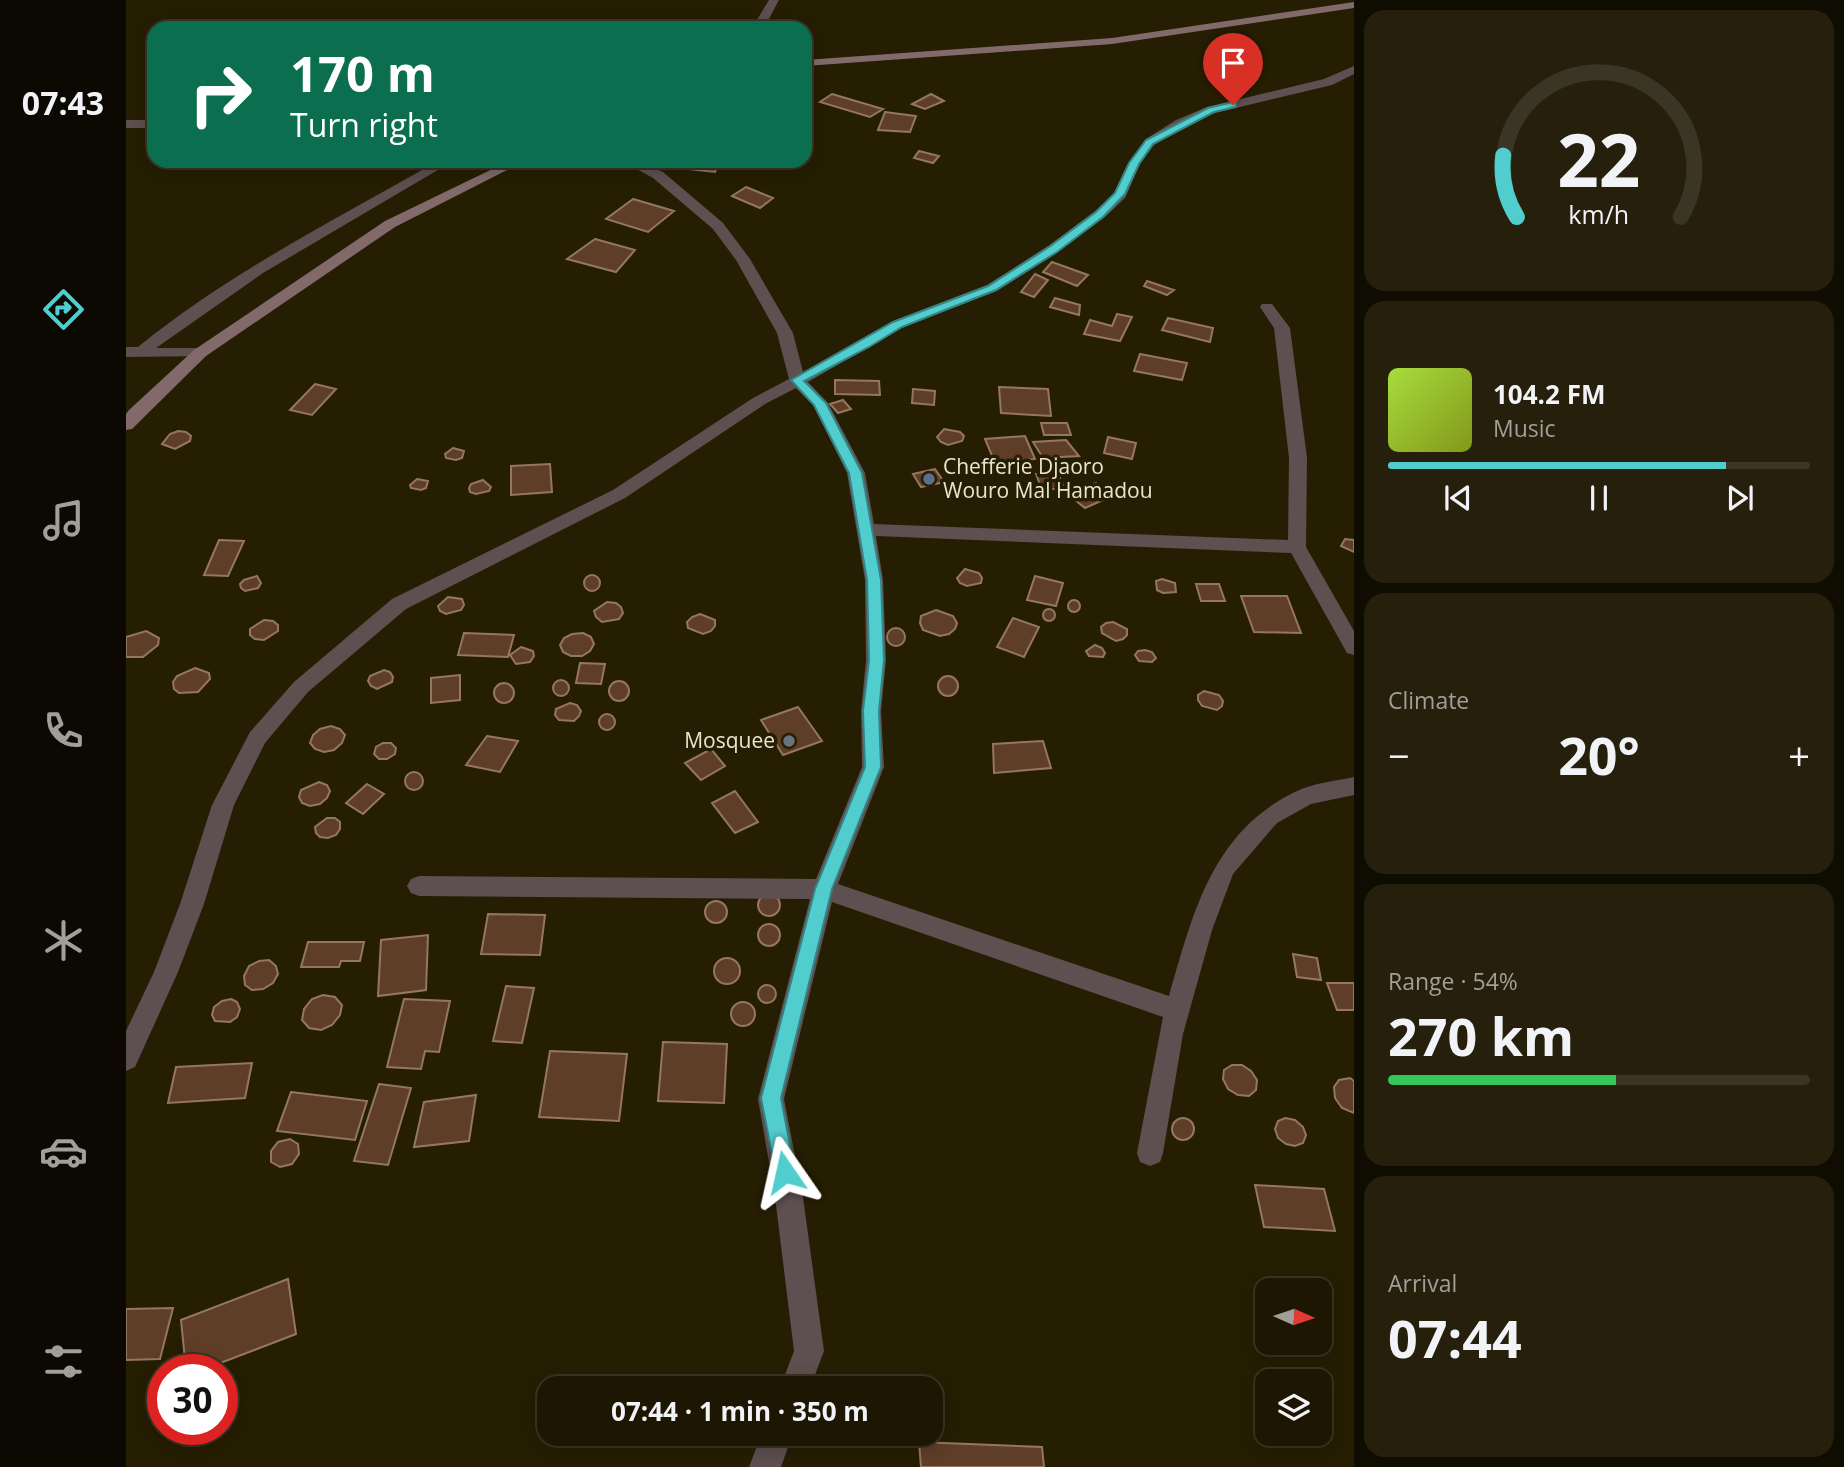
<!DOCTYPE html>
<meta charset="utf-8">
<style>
body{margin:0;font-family:"Open Sans",sans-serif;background:#251f0c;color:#f1f3f6;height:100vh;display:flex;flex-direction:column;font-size:26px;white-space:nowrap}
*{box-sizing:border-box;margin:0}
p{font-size:23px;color:#a09f99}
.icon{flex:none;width:38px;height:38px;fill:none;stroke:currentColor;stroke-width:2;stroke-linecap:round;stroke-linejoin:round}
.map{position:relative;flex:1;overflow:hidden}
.drawer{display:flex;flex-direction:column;gap:10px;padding:10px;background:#0f0c01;width:490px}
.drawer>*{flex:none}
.top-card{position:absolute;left:21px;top:21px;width:665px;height:147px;border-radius:21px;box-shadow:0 4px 18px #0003,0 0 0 2px #3a3524;background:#0b6e4f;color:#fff;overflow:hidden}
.needle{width:46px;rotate:93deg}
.tools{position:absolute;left:1129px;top:1278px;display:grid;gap:14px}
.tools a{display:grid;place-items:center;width:77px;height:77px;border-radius:14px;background:#1c1602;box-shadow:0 4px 18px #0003,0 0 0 2px #3a3524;font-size:35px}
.speed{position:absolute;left:21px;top:1354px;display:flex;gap:14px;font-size:35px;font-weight:700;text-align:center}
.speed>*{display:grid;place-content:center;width:91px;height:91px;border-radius:50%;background:#1c1602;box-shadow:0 4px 18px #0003,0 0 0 2px #3a3524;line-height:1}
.speed .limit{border:10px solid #d22;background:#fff;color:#111}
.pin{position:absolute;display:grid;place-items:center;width:60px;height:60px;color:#fff;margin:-72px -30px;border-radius:50% 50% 50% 0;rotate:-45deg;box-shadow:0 0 7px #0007}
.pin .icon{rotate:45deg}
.me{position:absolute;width:77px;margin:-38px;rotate:349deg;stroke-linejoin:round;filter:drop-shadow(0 0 5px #0008)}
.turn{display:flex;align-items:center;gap:24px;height:147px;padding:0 28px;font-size:32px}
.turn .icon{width:91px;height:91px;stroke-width:2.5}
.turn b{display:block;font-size:49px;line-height:60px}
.big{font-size:52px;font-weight:700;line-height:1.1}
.drawer .widget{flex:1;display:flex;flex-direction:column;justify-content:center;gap:10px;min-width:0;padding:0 24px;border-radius:21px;background:#251f0c}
.drawer .dial{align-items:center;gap:0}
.dial svg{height:182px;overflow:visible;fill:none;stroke:#3a3524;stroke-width:7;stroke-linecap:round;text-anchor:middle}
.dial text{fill:#f1f3f6;stroke:none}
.song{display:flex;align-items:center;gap:21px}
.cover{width:84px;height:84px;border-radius:10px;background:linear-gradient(135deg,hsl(80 70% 55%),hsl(70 70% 35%))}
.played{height:7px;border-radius:4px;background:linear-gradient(90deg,#52cdce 80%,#3a3524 80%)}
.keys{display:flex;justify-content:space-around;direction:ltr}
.heat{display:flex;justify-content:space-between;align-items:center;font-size:38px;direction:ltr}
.charge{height:10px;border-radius:5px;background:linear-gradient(90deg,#34c759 54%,#3a3524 0)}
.trip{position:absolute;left:411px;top:1376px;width:406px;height:70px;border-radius:21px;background:#1c1602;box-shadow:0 4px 18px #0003,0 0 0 2px #3a3524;font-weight:700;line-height:70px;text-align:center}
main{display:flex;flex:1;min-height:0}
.dock{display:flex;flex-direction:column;width:126px;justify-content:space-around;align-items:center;background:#0b0901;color:#a09f99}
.dock .icon{width:49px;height:49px}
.dock .selected{color:#52cdce}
.dock b{font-size:32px;color:#f1f3f6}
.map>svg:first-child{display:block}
</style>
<main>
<nav class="dock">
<b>07:43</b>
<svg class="icon selected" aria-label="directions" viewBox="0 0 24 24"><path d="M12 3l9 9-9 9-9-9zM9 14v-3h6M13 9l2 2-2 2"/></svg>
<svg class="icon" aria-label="music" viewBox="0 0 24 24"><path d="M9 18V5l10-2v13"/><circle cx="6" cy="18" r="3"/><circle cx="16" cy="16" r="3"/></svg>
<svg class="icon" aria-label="phone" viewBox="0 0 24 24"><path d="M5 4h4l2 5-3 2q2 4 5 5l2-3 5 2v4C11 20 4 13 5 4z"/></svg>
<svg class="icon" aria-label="climate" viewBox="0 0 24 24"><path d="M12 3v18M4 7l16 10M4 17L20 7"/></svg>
<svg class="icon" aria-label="car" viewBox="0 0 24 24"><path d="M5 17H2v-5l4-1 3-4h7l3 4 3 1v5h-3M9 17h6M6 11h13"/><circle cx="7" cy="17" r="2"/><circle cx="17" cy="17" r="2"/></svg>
<svg class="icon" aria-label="filters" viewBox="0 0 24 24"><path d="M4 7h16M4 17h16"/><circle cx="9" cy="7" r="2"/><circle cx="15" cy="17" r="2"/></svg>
</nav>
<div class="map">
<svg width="1228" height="1467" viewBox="0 0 1228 1467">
<rect width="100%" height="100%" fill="#261e02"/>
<path fill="#5f3e27" stroke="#947663" stroke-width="2" d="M 706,94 L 757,109 L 744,117 L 694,102 Z
M 805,94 L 818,101 L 799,109 L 786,104 Z
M 759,112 L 790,116 L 784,132 L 752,130 Z
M 793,151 L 813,156 L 807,163 L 788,158 Z
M 556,161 L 593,161 L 589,172 L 553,168 Z
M 620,187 L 647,198 L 634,208 L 606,196 Z
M 507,199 L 548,211 L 522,232 L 480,219 Z
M 469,239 L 509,250 L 490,272 L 441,259 Z
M 926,262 L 962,275 L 951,286 L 917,272 Z
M 909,274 L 922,280 L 908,297 L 895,292 Z
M 1021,281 L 1048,290 L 1041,295 L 1018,286 Z
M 929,298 L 954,305 L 953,315 L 924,307 Z
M 991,314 L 1006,317 L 994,341 L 958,334 L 964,320 L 986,326 Z
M 1042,318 L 1087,328 L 1084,342 L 1036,330 Z
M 1014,354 L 1061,363 L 1056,380 L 1008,371 Z
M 709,380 L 753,381 L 754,395 L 709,394 Z
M 189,384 L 210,389 L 186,415 L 164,410 Z
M 873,387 L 922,389 L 925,416 L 875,413 Z
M 787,389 L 809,391 L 808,405 L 786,403 Z
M 717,400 L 725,409 L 712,413 L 704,404 Z
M 915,423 L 941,423 L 945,435 L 918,435 Z
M 818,429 L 834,432 L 838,436 L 836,441 L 822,445 L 815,442 L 811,437 Z
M 52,431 L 60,432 L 65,436 L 64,441 L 49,449 L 36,444 L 44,434 Z
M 899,436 L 909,459 L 869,463 L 859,439 Z
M 982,437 L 1010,443 L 1006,459 L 978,453 Z
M 940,440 L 953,456 L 917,458 L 907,442 Z
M 327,448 L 338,451 L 336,458 L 330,460 L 320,458 L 319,454 Z
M 424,464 L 426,492 L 385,495 L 385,466 Z
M 809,469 L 818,482 L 795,487 L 787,474 Z
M 932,473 L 938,488 L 916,490 L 910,474 Z
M 291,479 L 302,481 L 300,488 L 295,490 L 285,488 L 284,485 Z
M 357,480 L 365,487 L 363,491 L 350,494 L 344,492 L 343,488 L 345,484 Z
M 970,483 L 986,496 L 959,508 L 943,495 Z
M 1219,539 L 1228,540 L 1228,552 L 1215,546 Z
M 93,540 L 118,541 L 102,576 L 78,575 Z
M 839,569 L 853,573 L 856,578 L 855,583 L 841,586 L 834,583 L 831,578 Z
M458 583a8 8 0 1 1 16 0a8 8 0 1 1-16 0Z
M 131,576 L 135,583 L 132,588 L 119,591 L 115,588 L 114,584 L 118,580 Z
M 909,576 L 937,583 L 930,606 L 901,600 Z
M 1036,579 L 1049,583 L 1050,592 L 1037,593 L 1031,590 L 1030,581 Z
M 1070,584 L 1093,584 L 1099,601 L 1075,601 Z
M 1115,596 L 1161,596 L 1175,633 L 1128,632 Z
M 322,597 L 336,599 L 338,605 L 335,610 L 320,614 L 314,611 L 312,606 Z
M942 606a6 6 0 1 1 12 0a6 6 0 1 1-12 0Z
M 481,602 L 490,603 L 495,607 L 497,613 L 493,619 L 476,622 L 470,617 L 468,611 Z
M917 615a6 6 0 1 1 12 0a6 6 0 1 1-12 0Z
M 810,610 L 827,616 L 831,623 L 829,629 L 823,634 L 814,636 L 797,630 L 794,623 L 795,616 Z
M 574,614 L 589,620 L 589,626 L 585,631 L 577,634 L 562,628 L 561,622 L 566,617 Z
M 887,618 L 913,627 L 898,657 L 871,647 Z
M 138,620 L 147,621 L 152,625 L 152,631 L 138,640 L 129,639 L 124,635 L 124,629 Z
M 987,622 L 1001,629 L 1001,635 L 997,639 L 990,641 L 976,633 L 975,627 L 980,623 Z
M761 637a9 9 0 1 1 18 0a9 9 0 1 1-18 0Z
M 20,631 L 33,638 L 32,645 L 17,657 L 0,657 L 0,637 Z
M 338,633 L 388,635 L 382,657 L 332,655 Z
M 457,633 L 465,637 L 468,644 L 464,651 L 456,656 L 445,656 L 437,652 L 434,645 L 438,638 L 446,634 Z
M 969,645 L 976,648 L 979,653 L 977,657 L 963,656 L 960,651 Z
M 395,647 L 407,651 L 408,656 L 404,662 L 390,664 L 384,655 Z
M 1019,650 L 1026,652 L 1030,658 L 1026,662 L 1013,661 L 1009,655 L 1012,651 Z
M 454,663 L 479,664 L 475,684 L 450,683 Z
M 69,668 L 83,673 L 84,679 L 72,692 L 53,693 L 48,689 L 47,682 L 51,676 Z
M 258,670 L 264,672 L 267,677 L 266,682 L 251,689 L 245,686 L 242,681 L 244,676 Z
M 334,675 L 334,700 L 305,703 L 305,678 Z
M812 686a10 10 0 1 1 20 0a10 10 0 1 1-20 0Z
M427 688a8 8 0 1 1 16 0a8 8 0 1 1-16 0Z
M483 691a10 10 0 1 1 20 0a10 10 0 1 1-20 0Z
M368 693a10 10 0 1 1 20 0a10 10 0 1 1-20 0Z
M 1078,691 L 1093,695 L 1097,701 L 1096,706 L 1091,710 L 1076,706 L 1072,700 L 1072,695 Z
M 444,703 L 451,705 L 455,711 L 453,716 L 448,721 L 433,720 L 429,715 L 430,709 Z
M 672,707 L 696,741 L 657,755 L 635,720 Z
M473 722a8 8 0 1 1 16 0a8 8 0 1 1-16 0Z
M 205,726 L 214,729 L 219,735 L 216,743 L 208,750 L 198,752 L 189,749 L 184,743 L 187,735 L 194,729 Z
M 361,736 L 392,741 L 374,772 L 340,765 Z
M 917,741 L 925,768 L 868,773 L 867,744 Z
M 257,743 L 265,743 L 270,748 L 269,754 L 261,759 L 253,759 L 248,754 L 250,747 Z
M 585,749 L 599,766 L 575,780 L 559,763 Z
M279 781a9 9 0 1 1 18 0a9 9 0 1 1-18 0Z
M 193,782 L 201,785 L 204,791 L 201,798 L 194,804 L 184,806 L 176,803 L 173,797 L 175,790 Z
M 241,784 L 258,794 L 237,814 L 220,803 Z
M 609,791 L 632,822 L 609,833 L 586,803 Z
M 201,818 L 209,818 L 214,822 L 214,829 L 210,835 L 202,838 L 194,837 L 190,833 L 189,827 Z
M632 905a11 11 0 1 1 22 0a11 11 0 1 1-22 0Z
M579 912a11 11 0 1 1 22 0a11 11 0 1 1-22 0Z
M 362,914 L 419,915 L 414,955 L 355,954 Z
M632 935a11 11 0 1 1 22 0a11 11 0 1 1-22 0Z
M 302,935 L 300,990 L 252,996 L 255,940 Z
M 182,942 L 238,942 L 234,961 L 215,961 L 213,967 L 175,967 Z
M 1167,954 L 1191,958 L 1195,980 L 1171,977 Z
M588 971a13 13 0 1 1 26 0a13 13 0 1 1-26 0Z
M 143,960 L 150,966 L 152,974 L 147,983 L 137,989 L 126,990 L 119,985 L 118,976 L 123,966 L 133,961 Z
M 1201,983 L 1228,983 L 1228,1010 L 1211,1010 Z
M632 994a9 9 0 1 1 18 0a9 9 0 1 1-18 0Z
M 380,986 L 408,988 L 396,1043 L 367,1041 Z
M 197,995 L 209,997 L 216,1005 L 214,1015 L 206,1025 L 195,1030 L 183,1028 L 176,1020 L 178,1009 L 186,999 Z
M 105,999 L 111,1002 L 114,1009 L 111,1017 L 104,1022 L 89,1021 L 86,1015 L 88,1007 L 96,1001 Z
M 278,999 L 324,1001 L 313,1052 L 299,1051 L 295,1069 L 261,1067 Z
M605 1014a12 12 0 1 1 24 0a12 12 0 1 1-24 0Z
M 537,1042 L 601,1044 L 598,1103 L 532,1101 Z
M 424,1051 L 501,1054 L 493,1121 L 413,1117 Z
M 126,1063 L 119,1098 L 42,1103 L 50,1067 Z
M 1106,1065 L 1116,1065 L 1125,1071 L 1131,1080 L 1130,1090 L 1123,1096 L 1112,1095 L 1102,1089 L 1097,1079 L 1098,1070 Z
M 1224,1078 L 1228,1081 L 1228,1113 L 1216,1108 L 1209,1098 L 1208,1087 L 1213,1080 Z
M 253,1084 L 285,1088 L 262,1165 L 228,1161 Z
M 165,1092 L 241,1101 L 229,1140 L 151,1131 Z
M 350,1095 L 343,1141 L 288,1147 L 298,1102 Z
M 1159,1118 L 1169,1120 L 1177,1127 L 1180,1135 L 1177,1143 L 1169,1146 L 1160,1144 L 1152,1138 L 1149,1129 L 1152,1121 Z
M1046 1129a11 11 0 1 1 22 0a11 11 0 1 1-22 0Z
M 164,1139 L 172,1144 L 173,1154 L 166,1164 L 154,1167 L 145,1162 L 145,1151 L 152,1142 Z
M 1129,1185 L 1198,1189 L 1209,1231 L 1138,1227 Z
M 162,1279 L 170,1334 L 76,1370 L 60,1370 L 55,1320 Z
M 47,1308 L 34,1359 L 0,1360 L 0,1309 Z
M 793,1442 L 916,1447 L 918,1467 L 795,1467 Z"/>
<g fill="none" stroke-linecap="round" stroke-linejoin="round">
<path fill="#5e4f50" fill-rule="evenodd" d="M 643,0 L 653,0 L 638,28 L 626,28 Z
M 1228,66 L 1228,74 L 1206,85 L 1089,113 L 1058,126 L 1028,145 L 1014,164 L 999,198 L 979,217 L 932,252 L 871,291 L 777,327 L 682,382 L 702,403 L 739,473 L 748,524 L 1162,540 L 1163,458 L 1148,328 L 1134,307 L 1136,304 L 1146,304 L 1164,328 L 1181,458 L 1180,547 L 1228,631 L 1228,655 L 1221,653 L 1165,553 L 750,536 L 757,580 L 760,660 L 755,711 L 758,767 L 712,884 L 1043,996 C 1067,913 1086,831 1171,791 C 1188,783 1210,781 1228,777 L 1228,795 L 1185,804 L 1151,823 L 1107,874 L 1086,930 L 1057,1034 L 1037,1153 L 1034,1162 L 1024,1166 L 1014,1162 L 1011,1153 L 1037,1017 L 706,902 L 658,1099 L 677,1197 L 698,1351 L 684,1388 L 654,1388 L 668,1351 L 649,1197 L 632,1099 L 684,899 L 293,896 L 285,893 L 281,886 L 285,879 L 293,876 L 690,879 L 736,767 L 735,711 L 740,660 L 739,580 L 721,473 L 687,405 L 670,388 L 639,404 L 499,498 L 280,609 L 182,692 L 139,743 L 108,805 L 78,904 L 52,972 L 9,1067 L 0,1071 L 0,1031 L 28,972 L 54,904 L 86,805 L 124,732 L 168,682 L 266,599 L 487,490 L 627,398 L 663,379 L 651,333 L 610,260 L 587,229 L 527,178 L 496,161 L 512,161 L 537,172 L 597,223 L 624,259 L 667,333 L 677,372 L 767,321 L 861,285 L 922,246 L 969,211 L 988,193 L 1002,164 L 1020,139 L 1050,120 L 1081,107 L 1198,79 Z
M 0,120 L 28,120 L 28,128 L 0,128 Z
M 312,161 L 327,161 L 137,273 L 30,348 L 74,348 L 80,350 L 82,353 L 80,356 L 0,357 L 0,347 L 12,347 C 103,273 210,219 312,161 Z
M 636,1433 L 667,1433 L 655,1467 L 623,1467 Z"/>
<path fill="#826a6b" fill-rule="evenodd" d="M 1228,2 L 1228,8 L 986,44 L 679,66 L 679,60 L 986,38 Z
M 383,161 L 399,161 L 269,227 L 80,356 L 6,429 L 0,430 L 0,414 L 3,410 L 68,350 L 259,221 Z"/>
</g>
<path fill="#52cdce" stroke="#358586" stroke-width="2" d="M 1107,102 L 1110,103 L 1110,107 L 1088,112 L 1027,144 L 1013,164 L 999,194 L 977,217 L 931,252 L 870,290 L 776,327 L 743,347 L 678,381 L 700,403 L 736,473 L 755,580 L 758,660 L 753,711 L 755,767 L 706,889 L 655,1098 L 669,1172 L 666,1179 L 659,1182 L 651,1179 L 635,1098 L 689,889 L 739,767 L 737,711 L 743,660 L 741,580 L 723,473 L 688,405 L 665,380 L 767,322 L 862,286 L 923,247 L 970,212 L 989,193 L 1003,163 L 1020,140 L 1082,108 Z"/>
<circle fill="#5c6f8a" stroke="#261e02" stroke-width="2.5" cx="803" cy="479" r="7"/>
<circle fill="#6b7280" stroke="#261e02" stroke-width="2.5" cx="663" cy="741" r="7"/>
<g text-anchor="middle" stroke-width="7" stroke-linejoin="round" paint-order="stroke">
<g font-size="21" fill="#e9e4d3" stroke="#261e02" text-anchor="start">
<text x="817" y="474">Chefferie Djaoro<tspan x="817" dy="24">Wouro Mal Hamadou</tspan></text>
<text x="649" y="748" text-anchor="end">Mosquee</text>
</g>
</g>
</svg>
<div class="tools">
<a><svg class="needle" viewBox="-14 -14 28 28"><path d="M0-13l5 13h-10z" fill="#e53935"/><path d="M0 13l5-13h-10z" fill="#a09f99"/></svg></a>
<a><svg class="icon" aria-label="layers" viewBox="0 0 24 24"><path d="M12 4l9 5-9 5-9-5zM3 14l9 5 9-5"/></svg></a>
</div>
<div class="speed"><div class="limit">30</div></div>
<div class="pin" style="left:1107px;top:105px;background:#d93025"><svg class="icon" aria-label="arrive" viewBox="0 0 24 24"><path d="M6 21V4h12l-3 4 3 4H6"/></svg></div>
<svg class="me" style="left:659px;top:1172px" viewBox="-20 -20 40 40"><path d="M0-17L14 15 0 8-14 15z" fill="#52cdce" stroke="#fff" stroke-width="4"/></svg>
<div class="trip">07:44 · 1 min · 350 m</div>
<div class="top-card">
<div class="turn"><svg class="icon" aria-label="right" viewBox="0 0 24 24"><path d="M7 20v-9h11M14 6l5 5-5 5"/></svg><div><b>170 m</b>Turn right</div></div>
</div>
</div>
<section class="drawer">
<div class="widget dial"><svg viewBox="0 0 100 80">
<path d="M14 69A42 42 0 1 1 86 69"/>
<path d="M14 69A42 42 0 0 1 8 42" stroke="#52cdce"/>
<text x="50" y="56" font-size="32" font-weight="700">22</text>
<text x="50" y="72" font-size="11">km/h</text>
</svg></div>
<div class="widget">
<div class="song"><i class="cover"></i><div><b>104.2 FM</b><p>Music</p></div></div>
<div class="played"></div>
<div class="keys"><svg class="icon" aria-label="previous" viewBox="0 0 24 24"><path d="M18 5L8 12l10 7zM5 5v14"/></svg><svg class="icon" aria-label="pause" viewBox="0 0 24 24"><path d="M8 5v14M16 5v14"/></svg><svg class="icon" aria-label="next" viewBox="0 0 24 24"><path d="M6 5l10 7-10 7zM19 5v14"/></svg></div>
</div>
<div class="widget"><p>Climate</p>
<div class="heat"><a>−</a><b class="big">20°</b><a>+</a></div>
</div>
<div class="widget"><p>Range · 54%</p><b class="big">270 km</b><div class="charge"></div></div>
<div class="widget"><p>Arrival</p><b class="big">07:44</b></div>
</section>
</main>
